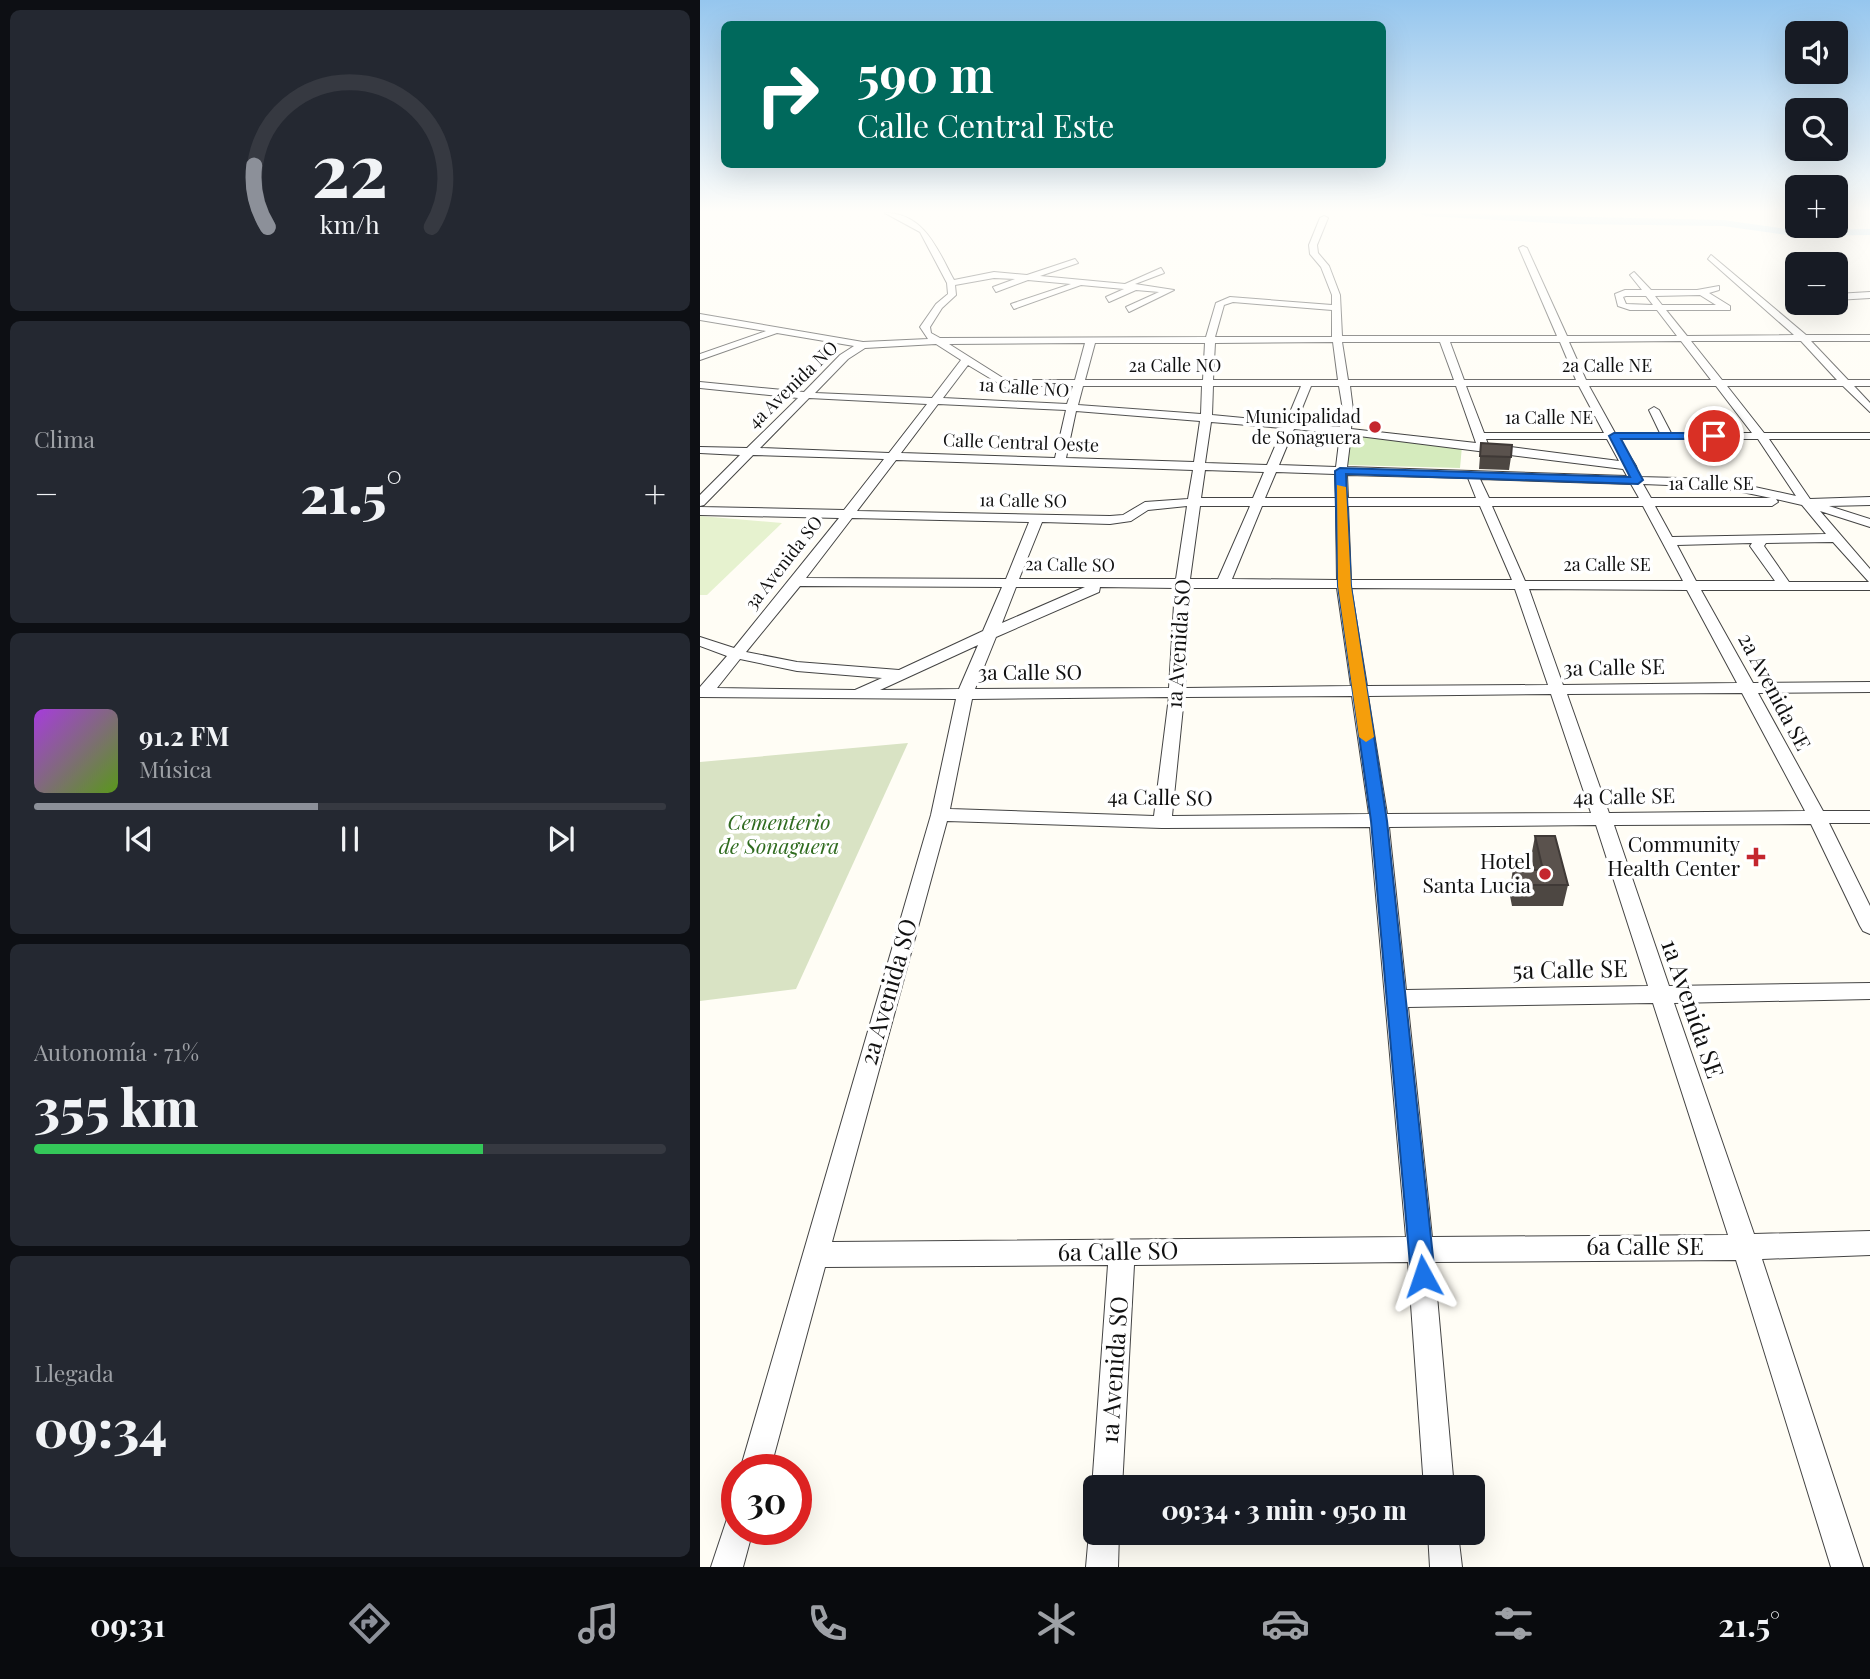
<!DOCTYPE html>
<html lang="es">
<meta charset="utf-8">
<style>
body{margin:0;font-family:"Playfair Display",serif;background:#242831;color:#f1f3f6;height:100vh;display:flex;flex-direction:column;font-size:26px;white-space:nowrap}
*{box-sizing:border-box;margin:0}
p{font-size:23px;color:#9ea1a6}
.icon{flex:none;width:38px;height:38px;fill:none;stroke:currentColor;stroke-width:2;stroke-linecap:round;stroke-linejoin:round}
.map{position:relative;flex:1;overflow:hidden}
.drawer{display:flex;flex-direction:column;gap:10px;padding:10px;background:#0d0f14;width:700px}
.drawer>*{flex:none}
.banner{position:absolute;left:21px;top:21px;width:665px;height:147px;border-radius:10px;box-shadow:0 7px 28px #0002;background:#00695c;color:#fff;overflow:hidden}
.tools{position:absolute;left:1085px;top:21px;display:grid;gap:14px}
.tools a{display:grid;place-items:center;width:63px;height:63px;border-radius:10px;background:#171b24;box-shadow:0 7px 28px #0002;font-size:35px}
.speed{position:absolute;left:21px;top:1454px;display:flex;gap:14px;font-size:35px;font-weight:700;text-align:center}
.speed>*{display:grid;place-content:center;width:91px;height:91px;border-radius:50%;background:#171b24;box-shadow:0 7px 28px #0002;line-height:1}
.speed .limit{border:10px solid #d22;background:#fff;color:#111}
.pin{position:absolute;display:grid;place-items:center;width:60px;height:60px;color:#fff;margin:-30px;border:4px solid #fff;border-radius:50%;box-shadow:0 2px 7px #0007}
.me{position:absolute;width:77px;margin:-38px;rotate:355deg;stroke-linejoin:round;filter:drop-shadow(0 0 5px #0008)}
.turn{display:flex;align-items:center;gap:24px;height:147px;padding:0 21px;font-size:32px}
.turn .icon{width:91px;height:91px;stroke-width:2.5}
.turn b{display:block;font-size:49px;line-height:60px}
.big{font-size:52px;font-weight:800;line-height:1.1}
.drawer .tile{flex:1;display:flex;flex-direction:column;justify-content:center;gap:10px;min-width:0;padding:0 24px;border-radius:10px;background:#242831}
.drawer .dial{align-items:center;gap:0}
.dial svg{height:182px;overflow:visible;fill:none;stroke:#363941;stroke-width:7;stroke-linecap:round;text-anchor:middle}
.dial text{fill:#f1f3f6;stroke:none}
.song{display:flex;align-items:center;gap:21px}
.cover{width:84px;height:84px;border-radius:10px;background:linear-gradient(135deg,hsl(280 70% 55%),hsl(90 70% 35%))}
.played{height:7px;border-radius:4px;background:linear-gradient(90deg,#8c9099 45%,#363941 45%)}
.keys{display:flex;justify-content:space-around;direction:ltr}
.heat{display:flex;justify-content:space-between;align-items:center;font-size:38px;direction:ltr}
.charge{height:10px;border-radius:5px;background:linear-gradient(90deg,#34c759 71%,#363941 0)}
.trip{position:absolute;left:383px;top:1475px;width:402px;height:70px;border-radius:10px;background:#171b24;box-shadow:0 7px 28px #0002;font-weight:800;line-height:70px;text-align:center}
.dock{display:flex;height:112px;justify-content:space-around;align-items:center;background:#090b0e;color:#9ea1a6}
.dock .icon{width:49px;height:49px}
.dock .selected{color:#8c9099}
.dock b{font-size:32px;color:#f1f3f6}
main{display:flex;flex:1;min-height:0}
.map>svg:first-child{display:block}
</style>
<main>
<section class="drawer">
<div class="tile dial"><svg viewBox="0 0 100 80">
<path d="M14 69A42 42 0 1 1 86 69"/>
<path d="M14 69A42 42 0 0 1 8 42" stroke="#8c9099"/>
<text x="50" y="56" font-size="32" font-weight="700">22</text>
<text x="50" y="72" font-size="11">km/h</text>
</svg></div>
<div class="tile"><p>Clima</p>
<div class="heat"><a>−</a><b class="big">21.5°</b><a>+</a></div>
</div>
<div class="tile">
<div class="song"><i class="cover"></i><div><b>91.2 FM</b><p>Música</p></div></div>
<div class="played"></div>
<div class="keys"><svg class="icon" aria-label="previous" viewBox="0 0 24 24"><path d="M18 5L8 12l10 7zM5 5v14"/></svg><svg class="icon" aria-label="pause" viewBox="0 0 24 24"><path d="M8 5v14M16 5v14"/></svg><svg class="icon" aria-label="next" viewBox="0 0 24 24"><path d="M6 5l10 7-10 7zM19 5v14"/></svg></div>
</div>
<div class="tile"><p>Autonomía · 71%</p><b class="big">355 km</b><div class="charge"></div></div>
<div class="tile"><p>Llegada</p><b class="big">09:34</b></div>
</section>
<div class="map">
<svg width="1170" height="1567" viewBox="0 0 1170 1567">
<rect width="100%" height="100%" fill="#fffdf5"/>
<path fill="#d5ebbd" d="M 650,435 L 762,446 L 760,468 L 647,465 Z"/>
<path fill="#d9e3c4" d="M 208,743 L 96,989 L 0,1001 L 0,762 Z"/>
<path fill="#e6f2cf" d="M 0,516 L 82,523 L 7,595 L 0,595 Z"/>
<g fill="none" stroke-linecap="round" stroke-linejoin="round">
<path fill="#b9e0f7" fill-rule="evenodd" d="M 720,213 L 1023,220 L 1094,230 L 1170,229 L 1170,235 L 1094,236 L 1023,226 L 872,224 L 725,216 Z"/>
<g stroke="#444" stroke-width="2">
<path id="minor" d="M 185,213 C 225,213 238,251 254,280 L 294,272 L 327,275 L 375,259 L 378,263 L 340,276 L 425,284 L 461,268 L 464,273 L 435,284 L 474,290 L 429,312 L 426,307 L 459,292 L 436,290 L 409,302 L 406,297 L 424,289 L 381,285 L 314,309 L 311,304 L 371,284 L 328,280 L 296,292 L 293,287 L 315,279 L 294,278 L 255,285 L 256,295 L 242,308 L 230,327 L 231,333 L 240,338 L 506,337 L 516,303 L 530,297 L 632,305 L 632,295 L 621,267 L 610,254 L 609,245 L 620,218 L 624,216 L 628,218 L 617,245 L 618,253 L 629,266 L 640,295 L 642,336 L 857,336 L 819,248 L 823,246 L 827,248 L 867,336 L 977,336 L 957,310 L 930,310 L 918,306 L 915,294 L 925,290 L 942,290 L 930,275 L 934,272 L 951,290 L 997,290 L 1019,286 L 1019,290 L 1009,293 L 1030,306 L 1030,310 L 966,310 L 987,336 L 1094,335 L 1008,259 L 1011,255 L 1106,335 L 1170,335 L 1170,341 L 1111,341 L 1148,380 L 1170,380 L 1170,386 L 1154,386 L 1170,403 L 1170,412 L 1143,386 L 1027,386 L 1064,433 L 1170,433 L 1170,439 L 1069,439 L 1110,499 L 1170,497 L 1170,505 L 1129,506 L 1170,519 L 1170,527 L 1120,511 L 1170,569 L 1170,590 L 1001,590 L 1053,683 L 1170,682 L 1170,692 L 1058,693 L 1123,811 L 1170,811 L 1170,823 L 1129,823 L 1170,906 L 1170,934 L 1163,931 L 1160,926 L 1111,824 L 914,825 L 969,986 L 1170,983 L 1170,999 L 974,1003 L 1054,1234 L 1170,1231 L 1170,1255 L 1062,1259 L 1163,1567 L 1131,1567 L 1036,1260 L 734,1262 L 754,1488 L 724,1488 L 708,1262 L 434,1265 L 422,1488 L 396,1488 L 396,1497 L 392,1488 L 408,1265 L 125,1267 L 70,1470 L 40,1470 L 231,815 L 256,699 L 0,697 L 0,687 L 27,656 L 0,646 L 0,637 L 34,648 L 139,518 L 0,515 L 0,507 L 144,510 L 184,459 L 53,455 L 4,505 L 0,506 L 0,495 L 40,455 L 0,453 L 0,447 L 47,448 L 98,398 L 0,388 L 0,382 L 104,392 L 140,355 L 154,346 L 77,333 L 0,360 L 0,354 L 66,331 L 0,320 L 0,314 L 163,342 L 228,339 L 220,327 L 236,304 L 248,294 L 247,283 L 220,232 ZM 1000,295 L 1016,305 L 962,305 L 955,296 ZM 926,296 L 946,296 L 953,305 L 926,304 L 923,297 ZM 533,302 L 632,310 L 632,337 L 515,337 L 524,305 ZM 981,341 L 1011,380 L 886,380 L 869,342 ZM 991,341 L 1101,341 L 1137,380 L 1022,380 ZM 633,342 L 638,380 L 513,380 L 515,343 ZM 642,342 L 740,342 L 754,380 L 648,380 ZM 750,342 L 860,342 L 876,380 L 764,380 ZM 385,343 L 375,380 L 306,380 L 249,344 ZM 395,343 L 505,343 L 503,380 L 385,380 ZM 236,344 L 261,360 L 232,398 L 115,393 L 148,359 L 165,348 ZM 268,365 L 313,392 L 318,389 L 316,386 L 373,386 L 367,404 L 243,398 ZM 383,386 L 502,386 L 501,414 L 378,405 ZM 513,386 L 601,386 L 586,422 L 512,415 ZM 611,386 L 639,386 L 643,410 L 640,427 L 596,423 ZM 650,386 L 756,386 L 776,443 L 651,429 L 653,410 ZM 766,386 L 879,386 L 904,433 L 784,433 ZM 889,386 L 1016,386 L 1052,433 L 971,433 L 959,410 L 954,407 L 949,410 L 960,433 L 915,433 ZM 109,398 L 227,404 L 189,453 L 60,448 ZM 238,404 L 366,410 L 355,458 L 201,453 ZM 376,411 L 500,421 L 494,462 L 366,458 ZM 511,422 L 583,428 L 567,465 L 505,463 ZM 594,429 L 640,434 L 636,467 L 579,465 ZM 651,435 L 923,469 L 927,476 L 647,467 ZM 786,439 L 907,439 L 919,461 L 788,444 ZM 919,439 L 1058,439 L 1096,496 L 1018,479 L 939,477 L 936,466 ZM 196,460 L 493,470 L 488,499 L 445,502 L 423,515 L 410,516 L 157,511 ZM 505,470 L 564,472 L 553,498 L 501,498 ZM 576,472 L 635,474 L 636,498 L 565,498 ZM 647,475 L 768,478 L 776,498 L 648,498 ZM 780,479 L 931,484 L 939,498 L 789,498 ZM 943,484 L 1018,487 L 1071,498 L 951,498 ZM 1076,499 L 1102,505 L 1126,534 L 972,537 L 955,506 L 1072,506 L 1078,502 ZM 487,506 L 476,579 L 319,579 L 342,522 L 410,524 L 431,521 L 448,510 ZM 500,506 L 550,506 L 518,579 L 490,579 ZM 562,506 L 636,506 L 637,580 L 532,579 ZM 648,506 L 780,506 L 812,580 L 651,580 ZM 792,506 L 943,506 L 983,581 L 825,581 ZM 152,518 L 329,522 L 306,579 L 106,578 ZM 1133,542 L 1169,582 L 1089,582 L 1064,546 L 1066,543 ZM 1052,543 L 1050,546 L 1075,581 L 996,581 L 977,545 ZM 100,586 L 302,587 L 283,631 L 199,670 L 97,662 L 46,652 ZM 316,587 L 385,587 L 302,623 ZM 400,587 L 475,588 L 469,688 L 275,689 L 296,637 L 399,592 ZM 489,588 L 637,588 L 651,686 L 485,688 ZM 651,588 L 815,589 L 848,685 L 667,686 ZM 829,589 L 987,590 L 1037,683 L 863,685 ZM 278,645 L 259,689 L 180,690 ZM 40,659 L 97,671 L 182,678 L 155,690 L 17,688 ZM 1042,693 L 1105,811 L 909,813 L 867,694 ZM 851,694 L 891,813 L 687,814 L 668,696 ZM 652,696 L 669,814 L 472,816 L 484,697 ZM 469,697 L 454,816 L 250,809 L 272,699 ZM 247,821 L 462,828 L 670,827 L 706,1237 L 132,1242 ZM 896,825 L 948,986 L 706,990 L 689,827 ZM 953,1003 L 1028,1235 L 732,1237 L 708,1007 Z
M 1170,292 L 1170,298 L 1136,300 L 1136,294 Z
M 37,1515 L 37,1530 L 53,1530 L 43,1567 L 11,1567 L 27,1519 Z
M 396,1521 L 396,1533 L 419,1533 L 418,1567 L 386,1567 L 389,1533 Z
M 728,1533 L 758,1533 L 762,1567 L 730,1567 Z"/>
</g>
<use href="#minor" fill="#fff" fill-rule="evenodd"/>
</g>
<path fill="#4d4742" d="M 781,443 L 811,457 L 809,470 L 779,469 Z
M 835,836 L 868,885 L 863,906 L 812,906 L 809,891 L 813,870 L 834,870 L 831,857 Z"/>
<path fill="#5a524d" stroke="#3f3936" stroke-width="2" d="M 781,443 L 812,445 L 811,457 L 780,456 Z
M 835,836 L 855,836 L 868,885 L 816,885 L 813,870 L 843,870 Z"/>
<linearGradient id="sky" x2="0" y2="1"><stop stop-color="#95c6ee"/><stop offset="0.49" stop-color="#fffefa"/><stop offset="1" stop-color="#fffefa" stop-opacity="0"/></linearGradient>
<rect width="1170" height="432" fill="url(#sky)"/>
<path fill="#1a73e8" stroke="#114b97" stroke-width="2" d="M 914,433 L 1014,433 L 1019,436 L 1014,439 L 921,439 L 943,480 L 938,484 L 646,474 L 651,586 L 687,821 L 735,1276 L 731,1284 L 723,1287 L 714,1284 L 711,1276 L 671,821 L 638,586 L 635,471 L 640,468 L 930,477 L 909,436 Z"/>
<path fill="#f59e0b" d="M 637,485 L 646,487 L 651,586 L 674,737 L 666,742 L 659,737 L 638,586 Z"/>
<g fill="#c4262e" stroke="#fff" stroke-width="2.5">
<circle cx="675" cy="427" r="7"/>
<path d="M1052.5 846.5h7v7h7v7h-7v7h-7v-7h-7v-7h7z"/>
<circle cx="845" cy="874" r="7"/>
</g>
<g text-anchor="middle" stroke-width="7" stroke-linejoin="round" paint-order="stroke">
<g font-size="18" fill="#111" stroke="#fff">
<text x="475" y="372">2a Calle NO</text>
<text x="907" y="372">2a Calle NE</text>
<text transform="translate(93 385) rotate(-44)" y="6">4a Avenida NO</text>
<text transform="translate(324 388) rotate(4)" y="6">1a Calle NO</text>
<text x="849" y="424">1a Calle NE</text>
<text transform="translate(321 443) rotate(2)" y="6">Calle Central Oeste</text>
<text x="1011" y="490">1a Calle SE</text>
<text transform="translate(323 501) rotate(1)" y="6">1a Calle SO</text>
<text transform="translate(84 563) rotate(-52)" y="6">3a Avenida SO</text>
<text transform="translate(370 565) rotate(1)" y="6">2a Calle SO</text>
<text x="907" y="571">2a Calle SE</text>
</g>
<g font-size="18" fill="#111" stroke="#fff" text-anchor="end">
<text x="661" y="423">Municipalidad<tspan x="661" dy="21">de Sonaguera</tspan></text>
</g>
<g font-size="21" fill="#111" stroke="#fff">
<text transform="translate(479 644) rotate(-86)" y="7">1a Avenida SO</text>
<text transform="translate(914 668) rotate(-1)" y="7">3a Calle SE</text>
<text x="330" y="680">3a Calle SO</text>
<text transform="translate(1074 692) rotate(62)" y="7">2a Avenida SE</text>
<text transform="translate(924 797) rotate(-1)" y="7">4a Calle SE</text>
<text transform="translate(460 798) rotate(1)" y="7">4a Calle SO</text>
</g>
<g font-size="21" font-style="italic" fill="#2f6b1f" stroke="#fff">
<text x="79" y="830">Cementerio<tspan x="79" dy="24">de Sonaguera</tspan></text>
</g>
<g font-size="21" fill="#111" stroke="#fff" text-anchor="end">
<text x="1040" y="852">Community<tspan x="1040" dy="24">Health Center</tspan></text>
<text x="831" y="869">Hotel<tspan x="831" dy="24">Santa Lucia</tspan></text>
</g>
<g font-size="24" fill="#111" stroke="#fff">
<text transform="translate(870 970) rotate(-1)" y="8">5a Calle SE</text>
<text transform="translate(189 992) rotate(-74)" y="8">2a Avenida SO</text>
<text transform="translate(992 1009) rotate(71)" y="8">1a Avenida SE</text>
<text x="945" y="1255">6a Calle SE</text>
<text transform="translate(418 1252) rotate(-1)" y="8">6a Calle SO</text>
<text transform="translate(415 1370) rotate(-86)" y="8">1a Avenida SO</text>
</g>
</g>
</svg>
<div class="tools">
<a><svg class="icon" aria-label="sound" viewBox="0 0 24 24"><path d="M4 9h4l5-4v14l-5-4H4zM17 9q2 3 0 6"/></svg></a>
<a><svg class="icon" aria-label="search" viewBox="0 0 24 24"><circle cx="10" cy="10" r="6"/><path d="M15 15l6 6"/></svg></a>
<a>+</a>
<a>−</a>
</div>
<div class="speed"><div class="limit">30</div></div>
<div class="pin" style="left:1014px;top:436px;background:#d93025"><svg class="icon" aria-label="arrive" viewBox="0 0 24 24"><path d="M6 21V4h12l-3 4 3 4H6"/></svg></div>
<svg class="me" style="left:723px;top:1276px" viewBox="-20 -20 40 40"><path d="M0-17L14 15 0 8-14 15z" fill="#1a73e8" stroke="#fff" stroke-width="4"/></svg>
<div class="trip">09:34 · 3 min · 950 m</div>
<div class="banner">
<div class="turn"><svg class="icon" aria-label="right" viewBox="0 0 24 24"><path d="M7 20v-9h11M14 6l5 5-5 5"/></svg><div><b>590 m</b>Calle Central Este</div></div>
</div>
</div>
</main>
<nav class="dock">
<b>09:31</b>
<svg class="icon selected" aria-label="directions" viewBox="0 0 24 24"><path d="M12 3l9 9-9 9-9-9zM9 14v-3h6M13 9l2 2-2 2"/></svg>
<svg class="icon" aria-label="music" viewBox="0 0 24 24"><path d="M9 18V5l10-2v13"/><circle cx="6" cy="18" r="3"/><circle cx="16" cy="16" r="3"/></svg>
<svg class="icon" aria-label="phone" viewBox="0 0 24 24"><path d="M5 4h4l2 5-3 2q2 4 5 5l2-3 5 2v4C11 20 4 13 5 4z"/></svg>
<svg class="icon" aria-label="climate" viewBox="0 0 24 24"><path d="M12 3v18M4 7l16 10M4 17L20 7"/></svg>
<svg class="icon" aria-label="car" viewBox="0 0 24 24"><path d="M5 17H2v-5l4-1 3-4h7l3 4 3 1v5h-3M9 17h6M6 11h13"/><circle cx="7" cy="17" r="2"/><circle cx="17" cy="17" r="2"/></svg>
<svg class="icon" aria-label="filters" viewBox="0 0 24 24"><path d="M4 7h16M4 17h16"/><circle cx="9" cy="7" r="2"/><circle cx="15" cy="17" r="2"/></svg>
<b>21.5°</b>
</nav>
